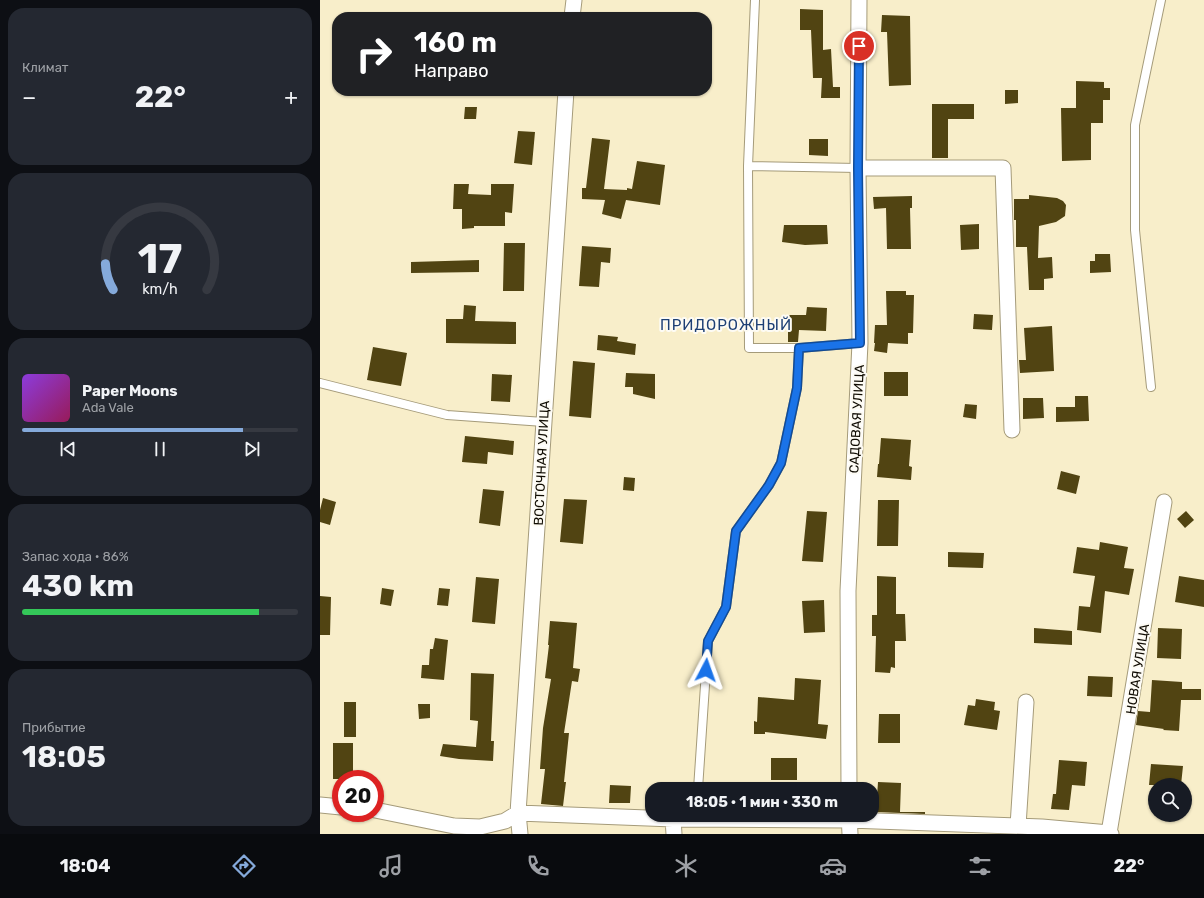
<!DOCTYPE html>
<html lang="ru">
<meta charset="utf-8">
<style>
body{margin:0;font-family:Rubik,sans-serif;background:#242831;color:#f1f3f6;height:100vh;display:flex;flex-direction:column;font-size:15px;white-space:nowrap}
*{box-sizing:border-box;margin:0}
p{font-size:13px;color:#9ea1a6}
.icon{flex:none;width:22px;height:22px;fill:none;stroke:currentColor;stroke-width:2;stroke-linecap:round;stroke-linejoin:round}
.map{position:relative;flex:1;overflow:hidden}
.drawer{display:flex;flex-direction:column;gap:8px;padding:8px;background:#0d0f14;width:320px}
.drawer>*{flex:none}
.banner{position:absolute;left:12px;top:12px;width:380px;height:84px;border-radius:16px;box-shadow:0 1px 3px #0004;background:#202124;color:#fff;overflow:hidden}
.tools{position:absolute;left:828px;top:778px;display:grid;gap:8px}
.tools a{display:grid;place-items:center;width:44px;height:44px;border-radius:50%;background:#171b24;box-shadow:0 1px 3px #0004;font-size:20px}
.speed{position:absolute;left:12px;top:770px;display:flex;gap:8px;font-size:20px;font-weight:700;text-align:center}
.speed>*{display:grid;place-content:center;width:52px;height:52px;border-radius:50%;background:#171b24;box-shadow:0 1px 3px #0004;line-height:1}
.speed .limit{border:6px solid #d22;background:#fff;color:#111}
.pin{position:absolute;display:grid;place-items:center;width:34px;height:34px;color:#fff;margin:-17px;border:2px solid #fff;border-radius:50%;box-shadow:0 1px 4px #0007}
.me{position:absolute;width:44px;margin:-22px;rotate:4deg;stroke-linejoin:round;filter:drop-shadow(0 0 3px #0008)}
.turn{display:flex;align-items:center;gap:14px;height:84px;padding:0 16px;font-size:18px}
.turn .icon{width:52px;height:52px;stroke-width:2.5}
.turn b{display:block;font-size:28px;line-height:34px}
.big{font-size:30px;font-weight:700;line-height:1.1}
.drawer .widget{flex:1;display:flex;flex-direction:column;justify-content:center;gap:6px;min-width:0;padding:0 14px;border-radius:16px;background:#242831}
.drawer .dial{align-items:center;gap:0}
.dial svg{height:104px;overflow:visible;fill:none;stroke:#363941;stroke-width:7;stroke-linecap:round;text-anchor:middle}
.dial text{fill:#f1f3f6;stroke:none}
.song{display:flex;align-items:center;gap:12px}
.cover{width:48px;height:48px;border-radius:6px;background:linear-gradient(135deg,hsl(270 70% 55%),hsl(330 70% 35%))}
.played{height:4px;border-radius:2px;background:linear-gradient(90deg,#85aadb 80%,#363941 80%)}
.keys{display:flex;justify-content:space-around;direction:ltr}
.heat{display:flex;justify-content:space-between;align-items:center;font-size:22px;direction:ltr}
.charge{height:6px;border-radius:3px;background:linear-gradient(90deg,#34c759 86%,#363941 0)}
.trip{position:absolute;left:325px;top:782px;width:234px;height:40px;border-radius:16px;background:#171b24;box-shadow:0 1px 3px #0004;font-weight:700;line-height:40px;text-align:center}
.dock{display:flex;height:64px;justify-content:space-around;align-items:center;background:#090b0e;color:#9ea1a6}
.dock .icon{width:28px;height:28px}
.dock .selected{color:#85aadb}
.dock b{font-size:18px;color:#f1f3f6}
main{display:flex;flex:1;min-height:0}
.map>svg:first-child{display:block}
</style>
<main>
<section class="drawer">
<div class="widget"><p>Климат</p>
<div class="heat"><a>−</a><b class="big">22°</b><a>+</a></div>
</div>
<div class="widget dial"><svg viewBox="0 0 100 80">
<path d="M14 69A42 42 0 1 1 86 69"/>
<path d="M14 69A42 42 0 0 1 8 49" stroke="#85aadb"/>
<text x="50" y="56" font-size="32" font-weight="700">17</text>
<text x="50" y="72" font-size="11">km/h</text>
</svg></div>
<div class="widget">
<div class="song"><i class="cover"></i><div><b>Paper Moons</b><p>Ada Vale</p></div></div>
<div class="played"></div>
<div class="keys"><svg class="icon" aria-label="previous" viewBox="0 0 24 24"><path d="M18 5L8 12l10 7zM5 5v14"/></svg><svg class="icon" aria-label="pause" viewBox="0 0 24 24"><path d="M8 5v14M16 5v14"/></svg><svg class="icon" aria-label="next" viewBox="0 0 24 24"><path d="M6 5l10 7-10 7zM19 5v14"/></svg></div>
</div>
<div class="widget"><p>Запас хода · 86%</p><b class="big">430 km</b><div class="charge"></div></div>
<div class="widget"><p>Прибытие</p><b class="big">18:05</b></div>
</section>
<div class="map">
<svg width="884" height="834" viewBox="0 0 884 834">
<rect width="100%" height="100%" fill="#f8eeca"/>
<path fill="#514412" d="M 480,9 L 503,10 L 503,50 L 511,49 L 513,87 L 520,87 L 520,98 L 501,98 L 502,78 L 493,78 L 491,30 L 480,30 Z
M 562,15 L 590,16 L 591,85 L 569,86 L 567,32 L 561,32 Z
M 756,81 L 784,82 L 784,88 L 790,88 L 790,100 L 783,100 L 783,123 L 771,123 L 771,160 L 742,161 L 741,108 L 756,108 Z
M 685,90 L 698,90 L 698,103 L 685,104 Z
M 612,104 L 654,104 L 654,119 L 628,119 L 628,158 L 612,158 Z
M 145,107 L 157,107 L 156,119 L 144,119 Z
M 198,131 L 215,132 L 212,165 L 194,163 Z
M 272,138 L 290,140 L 284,189 L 307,190 L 307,188 L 312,189 L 317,161 L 345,165 L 340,205 L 306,200 L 301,219 L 282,214 L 285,200 L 262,199 L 262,188 L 266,188 Z
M 489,139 L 508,139 L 508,156 L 489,155 Z
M 134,184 L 149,184 L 148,194 L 171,195 L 171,184 L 194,184 L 192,213 L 185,212 L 185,226 L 154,226 L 154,228 L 142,229 L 142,209 L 133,209 Z
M 709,195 L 737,198 L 743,201 L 746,205 L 745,216 L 736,222 L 719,226 L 718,258 L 732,257 L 733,278 L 724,279 L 724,290 L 709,290 L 707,247 L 696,247 L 696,220 L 694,220 L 694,199 L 709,199 Z
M 592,196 L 592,208 L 590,208 L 591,249 L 567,249 L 566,208 L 554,209 L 553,197 Z
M 659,224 L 659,249 L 641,250 L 640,225 Z
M 464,225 L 507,225 L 508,244 L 485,245 L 462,242 Z
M 184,243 L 205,243 L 204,291 L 183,291 Z
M 262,246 L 291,248 L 290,263 L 281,262 L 279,287 L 259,286 Z
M 775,254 L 790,254 L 791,272 L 770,273 L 770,261 L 775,261 Z
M 159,260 L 159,272 L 91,273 L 91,262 Z
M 566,291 L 586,291 L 586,295 L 594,295 L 593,333 L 588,333 L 588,344 L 568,343 L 567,353 L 554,351 L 555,343 L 554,343 L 555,325 L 567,325 Z
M 144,305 L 156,306 L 155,321 L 196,322 L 196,344 L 126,343 L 126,319 L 143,319 Z
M 487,307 L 507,308 L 506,331 L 479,330 L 478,342 L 468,342 L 468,315 L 486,315 Z
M 654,314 L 673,315 L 672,330 L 653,329 Z
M 732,326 L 734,371 L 700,373 L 699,360 L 706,360 L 704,328 Z
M 278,335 L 298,337 L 297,341 L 316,344 L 315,355 L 277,350 Z
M 53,347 L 87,353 L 81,386 L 47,380 Z
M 253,361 L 275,363 L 271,418 L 249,416 Z
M 564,372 L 588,372 L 588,396 L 564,396 Z
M 306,373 L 335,374 L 335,399 L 313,394 L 313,387 L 305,387 Z
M 172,374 L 192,375 L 190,402 L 171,401 Z
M 755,396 L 768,396 L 769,421 L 736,422 L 736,407 L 755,407 Z
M 703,398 L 723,398 L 724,418 L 703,419 Z
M 645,404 L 657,405 L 656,419 L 643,417 Z
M 145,436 L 194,441 L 193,455 L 168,452 L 167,464 L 142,462 Z
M 561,438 L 591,440 L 589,466 L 592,467 L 591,480 L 557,477 L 558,464 L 559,464 Z
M 741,471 L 760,476 L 756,494 L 737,489 Z
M 304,477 L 315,478 L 314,491 L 303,490 Z
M 163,489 L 184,491 L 180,526 L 159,523 Z
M 3,498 L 16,502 L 10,525 L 0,522 L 0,510 Z
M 244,499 L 267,500 L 263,544 L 240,542 Z
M 558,500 L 579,500 L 578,546 L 557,546 Z
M 487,511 L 507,512 L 503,562 L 482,561 Z
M 866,511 L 874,520 L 865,528 L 857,519 Z
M 780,542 L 808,547 L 804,568 L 814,569 L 809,595 L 785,591 L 781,633 L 757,630 L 759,606 L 770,607 L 775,576 L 753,573 L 757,547 L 779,550 Z
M 628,552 L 664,553 L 663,568 L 628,567 Z
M 557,576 L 576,577 L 576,614 L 585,614 L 586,641 L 575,641 L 575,668 L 571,667 L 570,673 L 555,672 L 556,636 L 552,636 L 552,615 L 557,615 Z
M 859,576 L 884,580 L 884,607 L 855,602 Z
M 156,577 L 179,579 L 175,624 L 152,622 Z
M 62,588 L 74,590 L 71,606 L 60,604 Z
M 119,588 L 130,589 L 128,606 L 117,605 Z
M 0,596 L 11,597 L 10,635 L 0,635 Z
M 504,600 L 505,632 L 484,633 L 482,601 Z
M 230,621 L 257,623 L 253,668 L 260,669 L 258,682 L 252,681 L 244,733 L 249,733 L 244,782 L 246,782 L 243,806 L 221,804 L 225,769 L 220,769 L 223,728 L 231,679 L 225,678 L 229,645 L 228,645 Z
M 714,628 L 752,631 L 752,645 L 714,643 Z
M 838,628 L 862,629 L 861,659 L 837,658 Z
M 115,638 L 128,640 L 124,680 L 101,678 L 102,665 L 109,665 L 110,649 L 113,649 Z
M 151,673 L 174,674 L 171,741 L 174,741 L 173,761 L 139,759 L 120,756 L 123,744 L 156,747 L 158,721 L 150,720 Z
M 768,676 L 793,677 L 792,697 L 767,696 Z
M 475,678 L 501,680 L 498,724 L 508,725 L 506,739 L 445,732 L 445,734 L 434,734 L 434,721 L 437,722 L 438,697 L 474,700 Z
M 832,680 L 862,682 L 862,689 L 881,689 L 881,700 L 861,700 L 859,731 L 843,730 L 844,729 L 816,725 L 818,711 L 830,712 Z
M 656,699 L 675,702 L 674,710 L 680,711 L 677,730 L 644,725 L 648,705 L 655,706 Z
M 24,702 L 36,702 L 36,737 L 24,737 Z
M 98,704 L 110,704 L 110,718 L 99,719 Z
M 559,714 L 580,714 L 580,743 L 558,743 Z
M 13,743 L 33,743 L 33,779 L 13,779 Z
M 451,758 L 477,758 L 477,780 L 451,780 Z
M 739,760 L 767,762 L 765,786 L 752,785 L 749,810 L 731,809 L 733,794 L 736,794 Z
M 831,764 L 863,766 L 861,785 L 829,785 Z
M 558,782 L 581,783 L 580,812 L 605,812 L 605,814 L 556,812 Z
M 290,785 L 311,786 L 310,803 L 289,803 Z"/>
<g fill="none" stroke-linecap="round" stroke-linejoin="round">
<g stroke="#a59b7a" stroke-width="10">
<path id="lane" d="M 435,0 L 428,166 L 429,348 L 479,348 L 540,343
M 428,166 L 538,168
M 0,383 L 127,415 L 224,422
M 831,387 L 815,230 L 815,125 L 841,0
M 378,789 L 388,641 L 406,607 L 416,531 L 449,485 L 461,463 L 477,388 L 479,348"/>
</g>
<g stroke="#a59b7a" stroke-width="17">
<path id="street" d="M 252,17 L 254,0
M 538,168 L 683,168 L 692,430
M 529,789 L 528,591 L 540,343 L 538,168 L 539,0
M 0,805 L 21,807
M 55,810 L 134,826 L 160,827 L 185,821 L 198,813 L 353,819 L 529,820 L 722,827 L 789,833
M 529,815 L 530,834
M 353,819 L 354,834
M 698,826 L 706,702
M 200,834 L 198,813 L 246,91
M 791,834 L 789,833 L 844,502"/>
</g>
<use href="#lane" stroke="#fff" stroke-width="8"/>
<use href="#street" stroke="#fff" stroke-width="15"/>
</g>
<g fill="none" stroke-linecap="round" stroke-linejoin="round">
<g stroke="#114b97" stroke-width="10">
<path id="route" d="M 386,670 L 388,641 L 406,607 L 416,531 L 449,485 L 461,463 L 477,388 L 479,348 L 540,343 L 538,168 L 539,46"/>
</g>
<use href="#route" stroke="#1a73e8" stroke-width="7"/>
</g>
<g text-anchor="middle" stroke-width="4" stroke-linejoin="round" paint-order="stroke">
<g font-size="13" fill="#100c03" stroke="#fdfbf4">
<text transform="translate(536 419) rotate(-87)" y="5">САДОВАЯ УЛИЦА</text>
<text transform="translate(221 463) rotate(-87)" y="5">ВОСТОЧНАЯ УЛИЦА</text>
<text transform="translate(817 669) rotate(-81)" y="5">НОВАЯ УЛИЦА</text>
</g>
<g font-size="15" letter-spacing="1" fill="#1d3f74" stroke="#fdfbf4">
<text x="406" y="330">ПРИДОРОЖНЫЙ</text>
</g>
</g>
</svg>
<div class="tools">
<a><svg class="icon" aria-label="search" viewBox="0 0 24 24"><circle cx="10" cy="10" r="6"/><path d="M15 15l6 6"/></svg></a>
</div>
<div class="speed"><div class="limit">20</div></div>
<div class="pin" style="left:539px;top:46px;background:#d93025"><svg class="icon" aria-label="arrive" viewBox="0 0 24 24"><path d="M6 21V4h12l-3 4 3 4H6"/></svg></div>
<svg class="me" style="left:386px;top:670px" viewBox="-20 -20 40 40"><path d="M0-17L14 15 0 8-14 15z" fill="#1a73e8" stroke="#fff" stroke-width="4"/></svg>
<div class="trip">18:05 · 1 мин · 330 m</div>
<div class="banner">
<div class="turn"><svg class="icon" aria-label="right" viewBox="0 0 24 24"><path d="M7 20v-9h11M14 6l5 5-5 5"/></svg><div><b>160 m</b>Направо</div></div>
</div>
</div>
</main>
<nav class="dock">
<b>18:04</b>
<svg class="icon selected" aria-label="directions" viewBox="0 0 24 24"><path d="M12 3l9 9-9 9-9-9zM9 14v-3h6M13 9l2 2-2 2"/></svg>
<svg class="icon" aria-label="music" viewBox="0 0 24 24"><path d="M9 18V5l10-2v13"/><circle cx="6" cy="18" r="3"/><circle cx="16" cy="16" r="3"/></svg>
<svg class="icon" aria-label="phone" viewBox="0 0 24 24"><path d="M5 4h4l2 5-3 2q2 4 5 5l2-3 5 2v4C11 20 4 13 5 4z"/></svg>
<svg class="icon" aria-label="climate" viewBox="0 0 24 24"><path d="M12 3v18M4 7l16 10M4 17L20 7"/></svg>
<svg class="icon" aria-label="car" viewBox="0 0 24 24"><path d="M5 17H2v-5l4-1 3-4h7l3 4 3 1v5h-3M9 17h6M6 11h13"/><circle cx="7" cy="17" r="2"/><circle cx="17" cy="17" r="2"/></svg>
<svg class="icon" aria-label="filters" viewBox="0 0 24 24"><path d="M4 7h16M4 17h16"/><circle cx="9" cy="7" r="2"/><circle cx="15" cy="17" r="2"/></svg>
<b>22°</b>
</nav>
